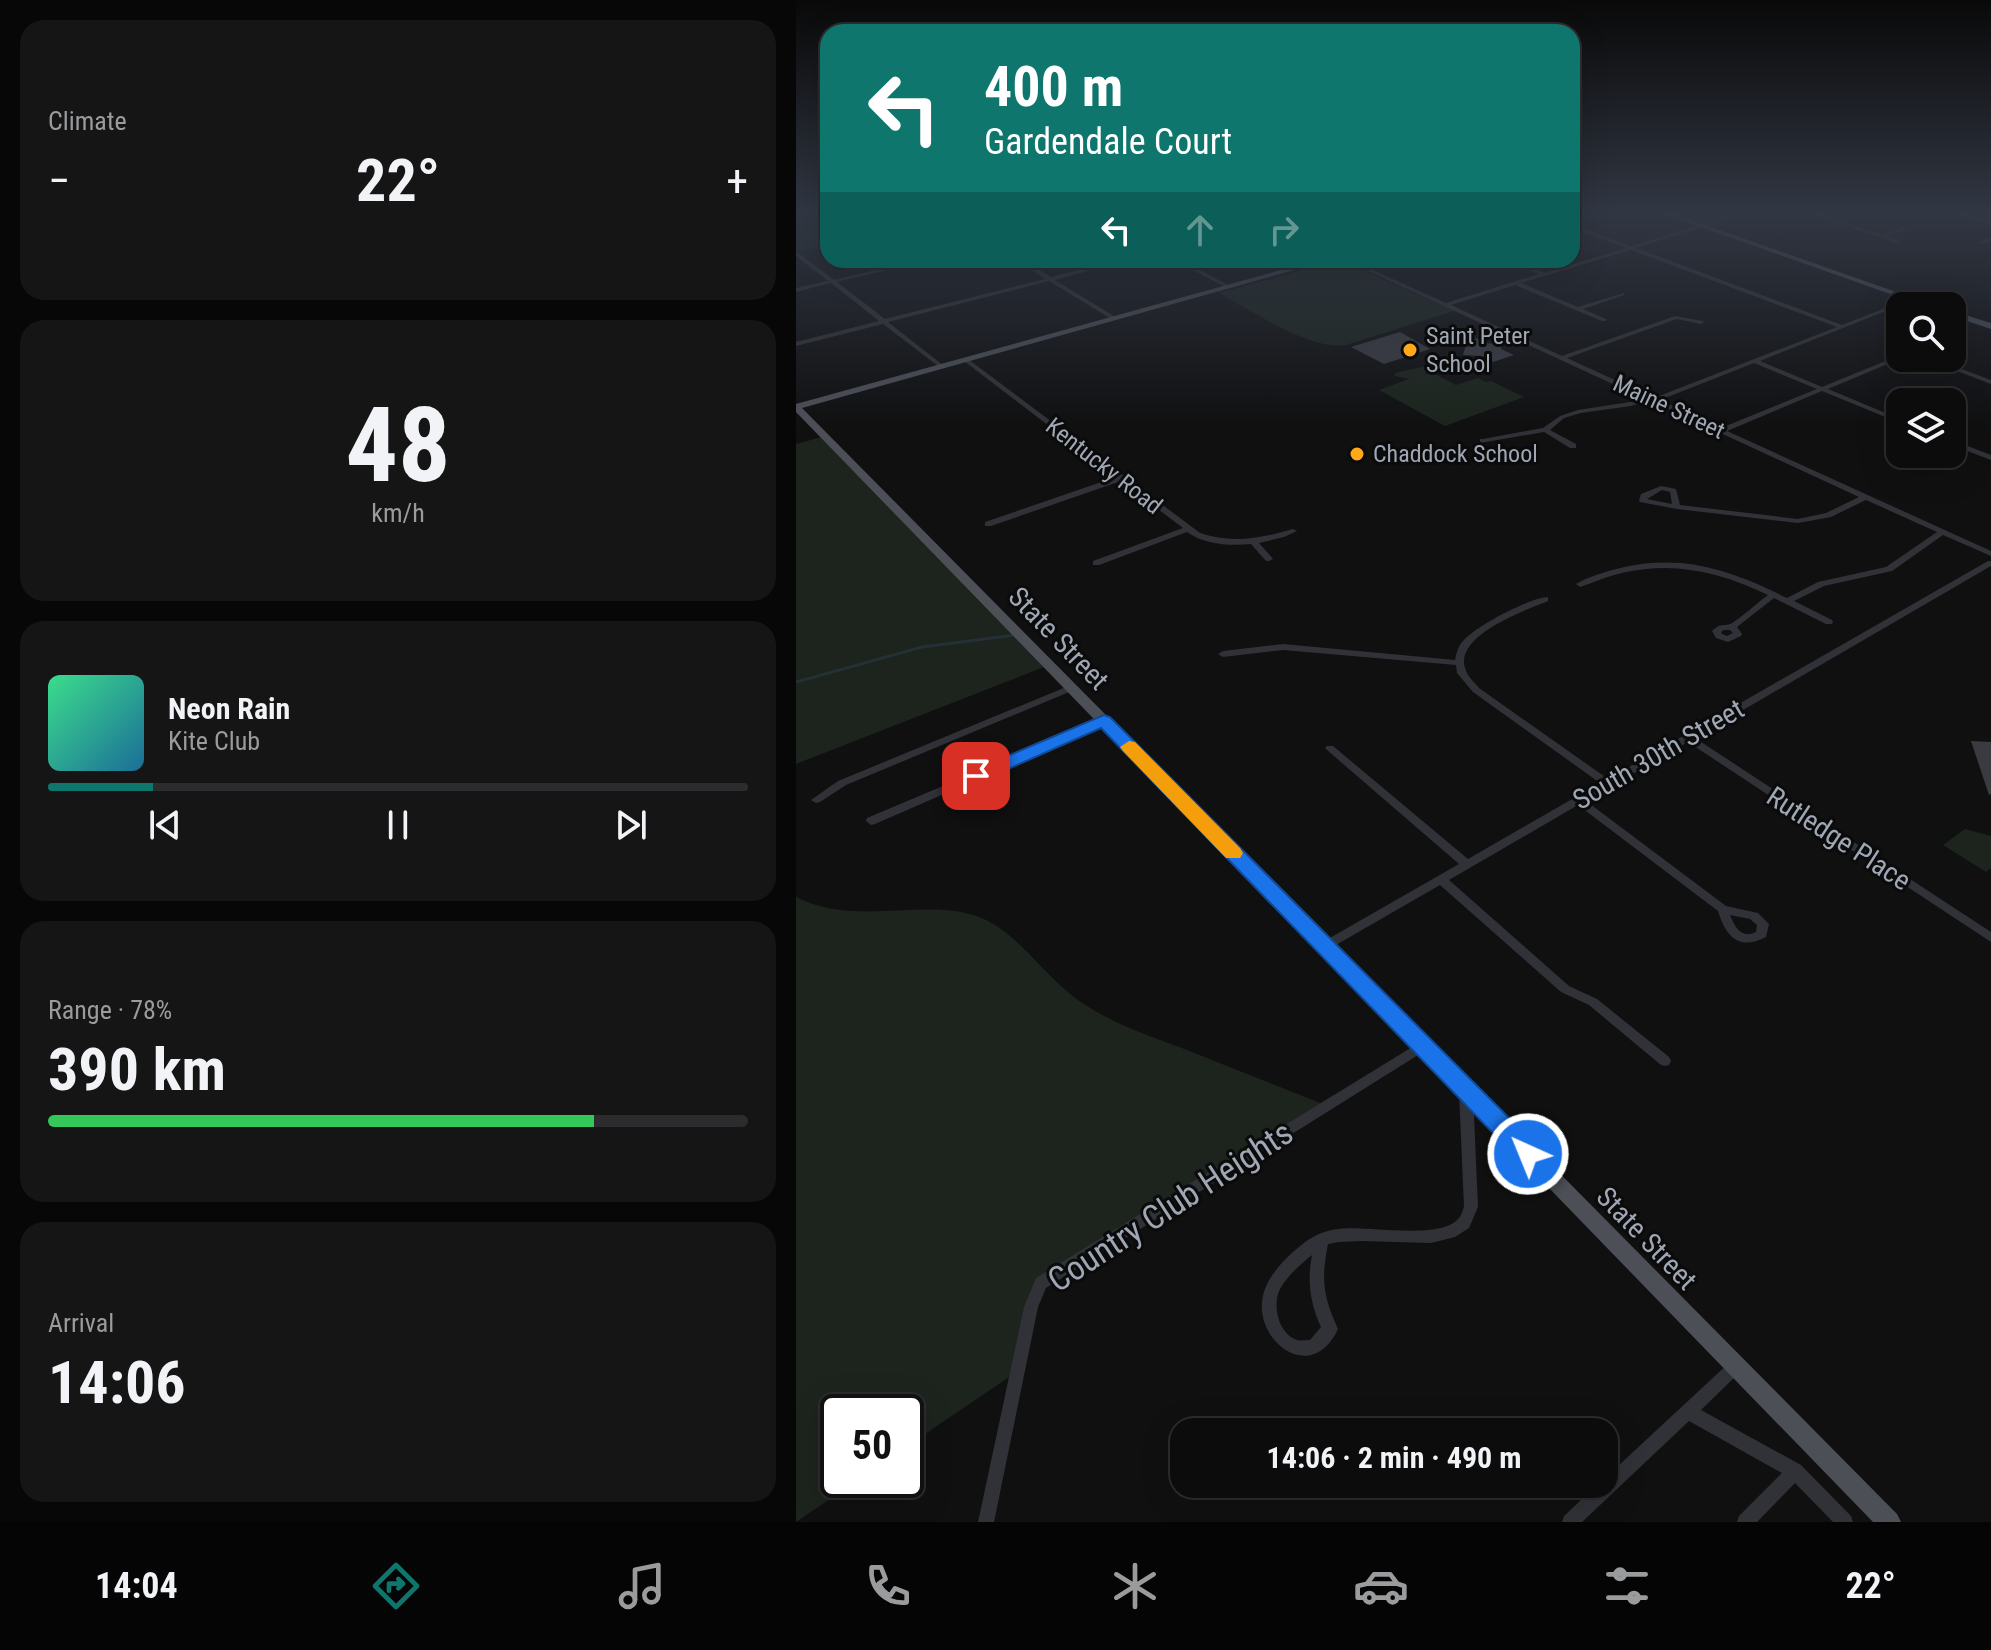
<!DOCTYPE html>
<meta charset="utf-8">
<style>
body{margin:0;font-family:"Roboto Condensed",sans-serif;background:#151516;color:#f1f3f6;height:100vh;display:flex;flex-direction:column;font-size:30px;white-space:nowrap}
*{box-sizing:border-box;margin:0}
p{font-size:26px;color:#9a9b9d}
.icon{flex:none;width:44px;height:44px;fill:none;stroke:currentColor;stroke-width:2;stroke-linecap:round;stroke-linejoin:round}
.map{position:relative;flex:1;overflow:hidden}
.sheet{display:flex;flex-direction:column;gap:20px;padding:20px;background:#070707;width:796px}
.sheet>*{flex:none}
.hud{position:absolute;left:24px;top:24px;width:760px;height:244px;border-radius:24px;box-shadow:0 8px 32px #0002,0 0 0 2px #2c2c2e;background:#0f766e;color:#fff;overflow:hidden}
.fabs{position:absolute;left:1090px;top:292px;display:grid;gap:16px}
.fabs a{display:grid;place-items:center;width:80px;height:80px;border-radius:16px;background:#0c0c0d;box-shadow:0 8px 32px #0002,0 0 0 2px #2c2c2e;font-size:40px}
.speed{position:absolute;left:24px;top:1394px;display:flex;gap:16px;font-size:40px;font-weight:700;text-align:center}
.speed>*{display:grid;place-content:center;width:104px;height:104px;border-radius:50%;background:#0c0c0d;box-shadow:0 8px 32px #0002,0 0 0 2px #2c2c2e;line-height:1}
.speed .limit{border:4px solid #111;border-radius:12px;background:#fff;color:#111}
.pin{position:absolute;display:grid;place-items:center;width:68px;height:68px;color:#fff;margin:-34px;border-radius:16px;box-shadow:0 4px 12px #0006}
.me{position:absolute;width:88px;margin:-44px;rotate:316deg;stroke-linejoin:round;filter:drop-shadow(0 0 6px #0008)}
.turn{display:flex;align-items:center;gap:28px;height:168px;padding:0 32px;font-size:36px}
.turn .icon{width:104px;height:104px;stroke-width:2.5}
.turn b{display:block;font-size:56px;line-height:68px}
.lanes{display:flex;align-items:center;height:76px;padding:0 32px;background:#0003;justify-content:center;gap:40px;direction:ltr}
.lanes .off{opacity:.35}
.big{font-size:60px;font-weight:700;line-height:1.1}
.sheet .tile{flex:1;display:flex;flex-direction:column;justify-content:center;gap:12px;min-width:0;padding:0 28px;border-radius:24px;background:#151516}
.sheet .dial{align-items:center;gap:0}
.dial b{font-size:104px;line-height:1}
.song{display:flex;align-items:center;gap:24px}
.cover{width:96px;height:96px;border-radius:12px;background:linear-gradient(135deg,hsl(150 70% 55%),hsl(200 70% 35%))}
.played{height:8px;border-radius:4px;background:linear-gradient(90deg,#0f766e 15%,#2c2c2e 15%)}
.keys{display:flex;justify-content:space-around;direction:ltr}
.heat{display:flex;justify-content:space-between;align-items:center;font-size:44px;direction:ltr}
.charge{height:12px;border-radius:6px;background:linear-gradient(90deg,#34c759 78%,#2c2c2e 0)}
.trip{position:absolute;left:374px;top:1418px;width:448px;height:80px;border-radius:24px;background:#0c0c0d;box-shadow:0 8px 32px #0002,0 0 0 2px #2c2c2e;font-weight:700;line-height:80px;text-align:center}
.tabs{display:flex;height:128px;justify-content:space-around;align-items:center;background:#050505;color:#9a9b9d}
.tabs .icon{width:56px;height:56px}
.tabs .selected{color:#0f766e}
.tabs b{font-size:36px;color:#f1f3f6}
main{display:flex;flex:1;min-height:0}
.map>svg:first-child{display:block}
</style>
<main>
<section class="sheet">
<div class="tile"><p>Climate</p>
<div class="heat"><a>−</a><b class="big">22°</b><a>+</a></div>
</div>
<div class="tile dial"><b>48</b><p>km/h</p></div>
<div class="tile">
<div class="song"><i class="cover"></i><div><b>Neon Rain</b><p>Kite Club</p></div></div>
<div class="played"></div>
<div class="keys"><svg class="icon" aria-label="previous" viewBox="0 0 24 24"><path d="M18 5L8 12l10 7zM5 5v14"/></svg><svg class="icon" aria-label="pause" viewBox="0 0 24 24"><path d="M8 5v14M16 5v14"/></svg><svg class="icon" aria-label="next" viewBox="0 0 24 24"><path d="M6 5l10 7-10 7zM19 5v14"/></svg></div>
</div>
<div class="tile"><p>Range · 78%</p><b class="big">390 km</b><div class="charge"></div></div>
<div class="tile"><p>Arrival</p><b class="big">14:06</b></div>
</section>
<div class="map">
<svg width="1195" height="1522" viewBox="0 0 1195 1522">
<rect width="100%" height="100%" fill="#101011"/>
<path fill="#1c241d" d="M 0,213 L 26,213 L 32,217 L 32,245 L 0,252 Z
M 544,260 L 658,311 L 550,345 C 514,351 455,310 423,293 Z
M 631,366 L 640,368 L 627,375 L 635,372 L 660,385 L 682,378 L 690,382 L 695,381 L 728,397 L 649,426 L 583,390 L 613,379 L 599,376 L 599,373 Z
M 29,436 L 253,665 L 0,764 L 0,444 Z
M 1169,829 L 1195,836 L 1195,868 L 1190,872 L 1147,845 Z
M 0,897 C 63,929 136,894 190,920 C 226,937 254,984 291,1006 C 322,1026 357,1037 391,1050 C 438,1069 485,1087 532,1106 L 245,1283 L 222,1371 L 110,1447 L 110,1412 L 42,1412 L 42,1480 L 62,1480 L 0,1522 Z"/>
<g fill="none" stroke-linecap="round" stroke-linejoin="round">
<path stroke="#252f36" stroke-width="3" d="M 0,682 L 126,647 L 220,635"/>
</g>
<path fill="#393b40" d="M 604,332 L 634,349 L 588,364 L 555,347 Z
M 672,338 L 686,339 L 685,343 L 706,344 L 705,349 L 718,355 L 697,362 L 685,356 L 667,355 Z
M 1175,741 L 1195,742 L 1195,794 L 1193,795 Z"/>
<g fill="none" stroke-linecap="round" stroke-linejoin="round">
<path fill="#313237" fill-rule="evenodd" d="M 943,213 L 951,213 L 840,248 L 1046,325 L 1115,298 L 1120,299 L 964,361 L 1026,387 L 1104,355 L 1104,358 L 1106,358 L 1032,389 L 1104,419 L 1104,423 L 1026,391 L 931,431 L 1195,551 L 1195,556 L 1147,535 L 1096,571 L 1028,586 L 998,601 L 1036,620 L 1037,622 L 1036,624 L 1030,624 L 978,598 L 941,627 L 946,634 L 945,636 L 932,642 L 920,638 L 916,631 C 926,622 925,627 934,624 C 940,622 965,600 972,595 C 923,572 879,561 826,573 C 812,576 798,582 784,587 L 780,584 C 795,575 816,570 833,566 C 893,555 938,572 991,598 L 1022,582 L 1090,567 L 1141,532 L 1070,500 L 1035,517 L 1002,523 L 881,509 L 844,502 L 843,500 L 845,494 L 865,486 L 880,489 L 884,505 L 1002,519 L 1030,513 L 1063,497 L 853,400 L 835,406 L 785,413 L 768,418 L 754,430 L 780,444 L 780,448 L 774,448 L 748,432 L 684,443 L 684,439 L 687,439 L 747,428 L 764,416 L 782,410 L 834,402 L 847,398 L 548,260 L 555,260 L 650,303 L 743,274 L 708,260 L 716,260 L 749,273 L 830,248 L 776,228 L 776,224 L 835,246 ZM 835,250 L 1041,327 L 858,398 L 771,358 L 881,319 L 905,324 L 908,322 L 907,321 L 879,316 L 766,356 L 655,305 L 719,285 L 806,321 L 810,321 L 810,319 L 787,309 L 828,295 L 828,293 L 782,307 L 725,283 ZM 958,363 L 1021,389 L 925,428 L 864,400 ZM 866,490 L 874,492 L 876,504 L 851,499 ZM 928,630 L 934,630 L 937,633 L 931,636 L 926,634 L 925,632 Z
M 1012,213 L 1019,213 L 1086,235 L 1108,227 L 1111,229 L 1091,236 L 1103,240 L 1104,241 L 1101,243 Z
M 1158,213 L 1166,213 L 1195,221 L 1195,225 Z
M 1195,237 L 1195,241 L 1186,244 L 1183,242 Z
M 0,251 L 38,280 L 122,260 L 132,260 L 41,282 L 89,319 L 249,279 L 220,260 L 227,260 L 255,277 L 323,260 L 332,260 L 259,280 L 321,318 L 321,320 L 317,320 L 253,281 L 92,322 L 148,366 L 149,367 L 146,369 L 87,324 L 0,346 L 0,342 L 83,321 L 35,283 L 0,292 L 0,288 L 32,281 L 0,256 Z
M 148,260 L 165,261 L 188,260 L 165,265 Z
M 378,260 L 385,260 L 436,287 L 431,288 Z
M 1127,358 L 1136,358 L 1195,380 L 1195,384 Z
M 168,359 L 172,359 L 404,533 C 437,544 465,538 497,529 L 501,531 L 488,537 L 463,543 L 477,559 L 473,561 L 470,561 L 455,544 C 434,546 409,545 391,532 L 303,565 L 297,565 L 297,561 L 387,528 L 325,481 L 195,526 L 189,526 L 189,522 L 320,477 L 168,361 Z
M 1156,440 L 1195,455 L 1195,460 L 1156,445 Z
M 1192,561 L 1195,561 L 1195,566 L 899,738 L 1195,932 L 1195,942 L 892,742 L 790,801 L 930,906 L 962,913 L 973,924 L 970,937 C 943,951 930,937 922,911 L 782,805 L 653,880 L 773,986 L 801,999 L 873,1057 L 875,1061 L 873,1065 L 869,1066 L 865,1065 L 793,1005 L 765,992 L 644,885 L 533,949 L 529,950 L 525,949 L 523,946 L 525,943 L 663,864 L 531,750 L 529,748 L 531,746 L 537,746 L 672,859 L 804,783 L 677,692 L 661,673 L 660,665 L 487,650 L 427,657 L 422,654 L 427,651 L 487,644 L 659,660 C 660,654 662,647 666,642 C 679,626 733,598 752,597 L 752,601 C 728,611 652,637 671,673 C 674,679 680,684 683,688 L 812,779 ZM 934,915 L 954,919 L 961,925 L 960,932 C 946,939 939,928 934,915 Z
M 275,685 L 278,686 L 280,688 L 278,690 L 50,785 L 24,802 L 20,803 L 15,800 L 42,781 Z
M 308,718 L 311,719 L 313,721 L 311,723 L 79,824 L 75,825 L 70,821 L 71,818 Z
M 626,1041 L 630,1042 L 632,1046 L 630,1050 L 250,1288 L 242,1307 L 198,1522 L 182,1522 L 228,1307 L 240,1278 Z
M 670,1087 L 675,1088 L 677,1092 L 682,1207 L 673,1228 L 659,1237 L 635,1243 L 565,1241 L 543,1242 L 532,1244 C 525,1280 527,1296 542,1329 C 514,1389 451,1336 469,1289 C 476,1270 494,1254 509,1242 C 519,1235 530,1230 543,1229 C 570,1225 645,1241 663,1218 C 666,1215 666,1211 668,1207 L 663,1092 L 665,1088 ZM 516,1255 C 511,1281 514,1303 525,1327 L 514,1340 C 511,1340 504,1341 501,1340 C 482,1334 476,1304 484,1289 C 491,1276 505,1264 516,1255 Z
M 940,1358 L 945,1361 L 948,1366 L 945,1371 L 905,1410 L 1005,1465 L 1055,1516 L 1057,1522 L 1037,1522 L 999,1483 L 961,1522 L 941,1522 L 943,1516 L 986,1473 L 893,1421 L 786,1522 L 766,1522 L 768,1516 L 802,1484 L 808,1484 L 808,1479 L 935,1361 Z"/>
<path fill="#4c4f56" fill-rule="evenodd" d="M 865,213 L 875,213 L 1140,306 L 1128,306 Z
M 521,260 L 534,260 L 6,408 L 1101,1514 L 1105,1522 L 1077,1522 L 0,412 L 0,404 Z
M 1156,311 L 1195,323 L 1195,329 L 1156,316 Z"/>
</g>
<linearGradient id="sky" x2="0" y2="1"><stop stop-color="#090909"/><stop offset="0.5" stop-color="#313743"/><stop offset="1" stop-color="#313743" stop-opacity="0"/></linearGradient>
<rect width="1195" height="426" fill="url(#sky)"/>
<path fill="#1a73e8" stroke="#114b97" stroke-width="2" d="M 308,715 L 314,717 L 741,1146 L 745,1154 L 741,1161 L 732,1165 L 724,1161 L 305,728 L 187,780 L 174,780 L 171,776 L 174,772 Z"/>
<path fill="#f59e0b" d="M 333,741 L 339,742 L 444,848 L 447,853 L 444,858 L 430,858 L 327,751 L 324,747 Z"/>
<g fill="#ffa91a" stroke="#0b0b0c" stroke-width="3">
<circle cx="614" cy="350" r="8"/>
<circle cx="561" cy="454" r="8"/>
</g>
<g text-anchor="middle" stroke-width="6" stroke-linejoin="round" paint-order="stroke">
<g font-size="24" fill="#9fa7b4" stroke="#0b0b0c" text-anchor="start">
<text x="630" y="344">Saint Peter<tspan x="630" dy="28">School</tspan></text>
<text x="577" y="462">Chaddock School</text>
</g>
<g font-size="24" fill="#9fa7b4" stroke="#0b0b0c">
<text transform="translate(873 407) rotate(25)" y="8">Maine Street</text>
<text transform="translate(308 466) rotate(38)" y="8">Kentucky Road</text>
</g>
<g font-size="28" fill="#9fa7b4" stroke="#0b0b0c">
<text transform="translate(263 638) rotate(46)" y="10">State Street</text>
<text transform="translate(862 754) rotate(-30)" y="10">South 30th Street</text>
<text transform="translate(1043 838) rotate(33)" y="10">Rutledge Place</text>
<text transform="translate(851 1238) rotate(46)" y="10">State Street</text>
</g>
<g font-size="34" fill="#9fa7b4" stroke="#0b0b0c">
<text transform="translate(374 1206) rotate(-33)" y="12">Country Club Heights</text>
</g>
</g>
</svg>
<div class="fabs">
<a><svg class="icon" aria-label="search" viewBox="0 0 24 24"><circle cx="10" cy="10" r="6"/><path d="M15 15l6 6"/></svg></a>
<a><svg class="icon" aria-label="layers" viewBox="0 0 24 24"><path d="M12 4l9 5-9 5-9-5zM3 14l9 5 9-5"/></svg></a>
</div>
<div class="speed"><div class="limit">50</div></div>
<div class="pin" style="left:180px;top:776px;background:#d93025"><svg class="icon" aria-label="arrive" viewBox="0 0 24 24"><path d="M6 21V4h12l-3 4 3 4H6"/></svg></div>
<svg class="me" style="left:732px;top:1154px" viewBox="-20 -20 40 40"><circle r="17" fill="#1a73e8" stroke="#fff" stroke-width="3"/><path d="M0-11L8 9 0 5-8 9z" fill="#fff"/></svg>
<div class="trip">14:06 · 2 min · 490 m</div>
<div class="hud">
<div class="turn"><svg class="icon" aria-label="left" viewBox="0 0 24 24"><path d="M17 20v-9H6M10 6l-5 5 5 5"/></svg><div><b>400 m</b>Gardendale Court</div></div>
<div class="lanes"><svg class="icon" aria-label="left" viewBox="0 0 24 24"><path d="M17 20v-9H6M10 6l-5 5 5 5"/></svg><svg class="icon off" aria-label="ahead" viewBox="0 0 24 24"><path d="M12 20V5M6 11l6-6 6 6"/></svg><svg class="icon off" aria-label="right" viewBox="0 0 24 24"><path d="M7 20v-9h11M14 6l5 5-5 5"/></svg></div>
</div>
</div>
</main>
<nav class="tabs">
<b>14:04</b>
<svg class="icon selected" aria-label="directions" viewBox="0 0 24 24"><path d="M12 3l9 9-9 9-9-9zM9 14v-3h6M13 9l2 2-2 2"/></svg>
<svg class="icon" aria-label="music" viewBox="0 0 24 24"><path d="M9 18V5l10-2v13"/><circle cx="6" cy="18" r="3"/><circle cx="16" cy="16" r="3"/></svg>
<svg class="icon" aria-label="phone" viewBox="0 0 24 24"><path d="M5 4h4l2 5-3 2q2 4 5 5l2-3 5 2v4C11 20 4 13 5 4z"/></svg>
<svg class="icon" aria-label="climate" viewBox="0 0 24 24"><path d="M12 3v18M4 7l16 10M4 17L20 7"/></svg>
<svg class="icon" aria-label="car" viewBox="0 0 24 24"><path d="M5 17H2v-5l4-1 3-4h7l3 4 3 1v5h-3M9 17h6M6 11h13"/><circle cx="7" cy="17" r="2"/><circle cx="17" cy="17" r="2"/></svg>
<svg class="icon" aria-label="filters" viewBox="0 0 24 24"><path d="M4 7h16M4 17h16"/><circle cx="9" cy="7" r="2"/><circle cx="15" cy="17" r="2"/></svg>
<b>22°</b>
</nav>
